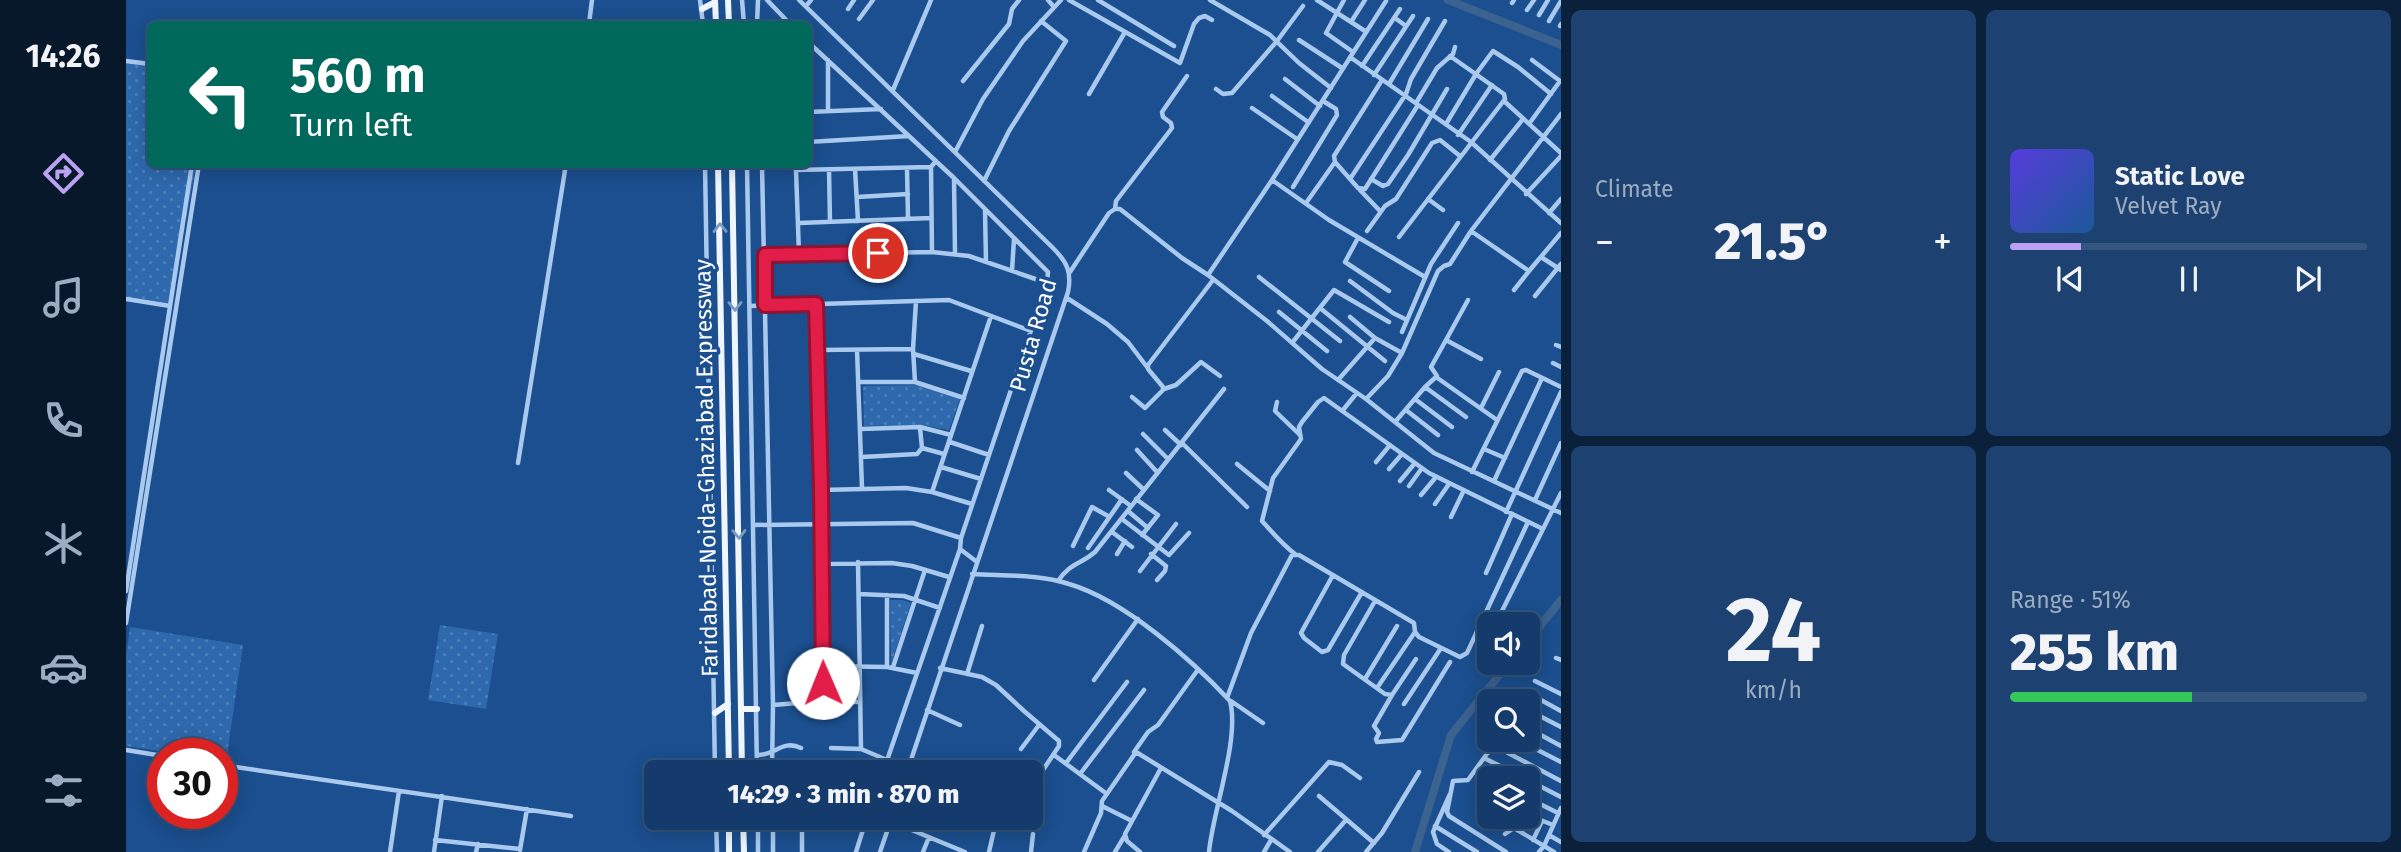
<!DOCTYPE html>
<meta charset="utf-8">
<style>
body{margin:0;font-family:"Fira Sans",sans-serif;background:#1d4271;color:#f1f3f6;height:100vh;display:flex;flex-direction:column;font-size:26px;white-space:nowrap}
*{box-sizing:border-box;margin:0}
p{font-size:23px;color:#9dadc1}
.icon{flex:none;width:38px;height:38px;fill:none;stroke:currentColor;stroke-width:2;stroke-linecap:round;stroke-linejoin:round}
.map{position:relative;flex:1;overflow:hidden}
.sheet{display:flex;flex-direction:column;gap:10px;padding:10px;background:#0b203b;width:840px}
.sheet>*{flex:none}
.guide{position:absolute;left:21px;top:21px;width:665px;height:147px;border-radius:10px;box-shadow:0 4px 18px #0003,0 0 0 2px #33557e;background:#00695c;color:#fff;overflow:hidden}
.controls{position:absolute;left:1351px;top:612px;display:grid;gap:14px}
.controls a{display:grid;place-items:center;width:63px;height:63px;border-radius:10px;background:#143b6b;box-shadow:0 4px 18px #0003,0 0 0 2px #33557e;font-size:35px}
.speed{position:absolute;left:21px;top:738px;display:flex;gap:14px;font-size:35px;font-weight:700;text-align:center}
.speed>*{display:grid;place-content:center;width:91px;height:91px;border-radius:50%;background:#143b6b;box-shadow:0 4px 18px #0003,0 0 0 2px #33557e;line-height:1}
.speed .limit{border:10px solid #d22;background:#fff;color:#111}
.pin{position:absolute;display:grid;place-items:center;width:60px;height:60px;color:#fff;margin:-30px;border:4px solid #fff;border-radius:50%;box-shadow:0 2px 7px #0007}
.me{position:absolute;width:77px;margin:-38px;rotate:359deg;stroke-linejoin:round;filter:drop-shadow(0 0 5px #0008)}
.turn{display:flex;align-items:center;gap:24px;height:147px;padding:0 28px;font-size:32px}
.turn .icon{width:91px;height:91px;stroke-width:2.5}
.turn b{display:block;font-size:49px;line-height:60px}
.big{font-size:52px;font-weight:800;line-height:1.1}
.sheet .card{flex:1;display:flex;flex-direction:column;justify-content:center;gap:10px;min-width:0;padding:0 24px;border-radius:10px;background:#1d4271}
.sheet .dial{align-items:center;gap:0}
.dial b{font-size:91px;line-height:1}
.song{display:flex;align-items:center;gap:21px}
.cover{width:84px;height:84px;border-radius:10px;background:linear-gradient(135deg,hsl(250 70% 55%),hsl(210 70% 35%))}
.played{height:7px;border-radius:4px;background:linear-gradient(90deg,#bca0f2 20%,#33557e 20%)}
.keys{display:flex;justify-content:space-around;direction:ltr}
.heat{display:flex;justify-content:space-between;align-items:center;font-size:38px;direction:ltr}
.charge{height:10px;border-radius:5px;background:linear-gradient(90deg,#34c759 51%,#33557e 0)}
.sheet .tiles{flex:1;display:grid;gap:10px;grid-template-columns:repeat(2,1fr)}
.trip{position:absolute;left:518px;top:760px;width:399px;height:70px;border-radius:10px;background:#143b6b;box-shadow:0 4px 18px #0003,0 0 0 2px #33557e;font-weight:800;line-height:70px;text-align:center}
main{display:flex;flex:1;min-height:0}
.tabs{display:flex;flex-direction:column;width:126px;justify-content:space-around;align-items:center;background:#08182b;color:#9dadc1}
.tabs .icon{width:49px;height:49px}
.tabs .selected{color:#bca0f2}
.tabs b{font-size:32px;color:#f1f3f6}
.map>svg:first-child{display:block}
</style>
<main>
<nav class="tabs">
<b>14:26</b>
<svg class="icon selected" aria-label="directions" viewBox="0 0 24 24"><path d="M12 3l9 9-9 9-9-9zM9 14v-3h6M13 9l2 2-2 2"/></svg>
<svg class="icon" aria-label="music" viewBox="0 0 24 24"><path d="M9 18V5l10-2v13"/><circle cx="6" cy="18" r="3"/><circle cx="16" cy="16" r="3"/></svg>
<svg class="icon" aria-label="phone" viewBox="0 0 24 24"><path d="M5 4h4l2 5-3 2q2 4 5 5l2-3 5 2v4C11 20 4 13 5 4z"/></svg>
<svg class="icon" aria-label="climate" viewBox="0 0 24 24"><path d="M12 3v18M4 7l16 10M4 17L20 7"/></svg>
<svg class="icon" aria-label="car" viewBox="0 0 24 24"><path d="M5 17H2v-5l4-1 3-4h7l3 4 3 1v5h-3M9 17h6M6 11h13"/><circle cx="7" cy="17" r="2"/><circle cx="17" cy="17" r="2"/></svg>
<svg class="icon" aria-label="filters" viewBox="0 0 24 24"><path d="M4 7h16M4 17h16"/><circle cx="9" cy="7" r="2"/><circle cx="15" cy="17" r="2"/></svg>
</nav>
<div class="map">
<svg width="1435" height="852" viewBox="0 0 1435 852">
<defs>
<pattern id="green-dots" width="8" height="8" patternUnits="userSpaceOnUse" patternTransform="scale(1.75)"><rect width="8" height="8" fill="#2e69ad"/><path d="M2 2h.1M6 6h.1" fill="none" stroke="#4d80b9" stroke-width="1.8" stroke-linecap="round"/></pattern>
</defs>
<rect width="100%" height="100%" fill="#1b4f8f"/>
<path fill="url(#green-dots)" d="M 0,61 L 24,64 L 24,164 L 70,165 L 44,306 L 0,299 Z
M 791,385 L 834,399 L 823,430 L 795,425 L 738,426 L 737,386 Z
M 764,600 L 776,600 L 785,603 L 765,664 Z
M 314,625 L 372,634 L 360,709 L 302,700 Z
M 4,627 L 117,645 L 100,762 L 96,761 L 96,754 L 53,754 L 0,746 L 0,656 Z"/>
<g fill="none" stroke-linecap="round" stroke-linejoin="round">
<path stroke="#3c6290" stroke-width="8" d="M 1322,0 L 1435,45
M 1402,641 L 1435,600
M 1289,852 L 1325,735 L 1383,663"/>
<path stroke="#a9c9ee" stroke-width="4.5" d="M 574,0 L 577,24
M 616,0 L 618,24
M 641,0 L 664,24
M 673,0 L 927,248 C 941,262 946,272 942,292 L 781,772
M 922,0 L 928,7
M 943,0 L 1054,63 L 1068,24 L 1073,18 L 1079,16 L 1086,20
M 972,0 L 1048,46
M 1084,0 L 1144,35 L 1173,63 L 1205,88
M 1191,0 L 1239,31
M 1218,0 L 1200,33 L 1227,52
M 1386,3 L 1388,0
M 680,6 L 685,0
M 722,9 L 728,0
M 1401,10 L 1408,0
M 1413,15 L 1422,0
M 1269,18 L 1280,26
M 733,19 L 747,0
M 1423,21 L 1435,1
M 1225,22 L 1239,0
M 463,24 L 466,0
M 631,24 L 632,0
M 1434,26 L 1435,24
M 1173,40 L 1216,68
M 682,42 L 828,178 L 922,272 L 921,283 L 835,538 L 834,549 L 851,562
M 1224,57 L 1345,142 L 1435,223
M 702,60 L 702,111
M 0,61 L 24,64
M 1236,66 L 1274,9
M 1248,75 L 1287,16
M 1159,79 L 1194,106
M 1256,80 L 1208,156 L 1209,162 L 1232,188 L 1239,189 L 1292,105
M 837,81 L 883,24 L 886,9 L 893,0
M 1263,84 L 1302,19
M 1090,89 L 1097,94 L 1106,93 L 1151,41 L 1177,6
M 767,90 L 805,0
M 963,94 L 999,32
M 1146,96 L 1182,122
M 1378,101 L 1435,153
M 1290,103 L 1311,68 L 1327,54 L 1329,47
M 1126,108 L 1171,139
M 682,112 L 755,109
M 1320,124 L 1350,74 L 1367,51 L 1392,67 L 1425,94
M 1403,124 L 1434,81 L 1406,60
M 1332,135 L 1366,85
M 682,142 L 783,136
M 829,152 L 857,99 L 897,41 L 935,0
M 1364,160 L 1397,119
M 579,164 L 589,772
M 621,164 L 631,772
M 636,164 L 647,705 L 646,772
M 781,168 L 782,218
M 729,169 L 732,221
M 703,170 L 704,222
M 828,178 L 829,254
M 1224,179 L 1280,94 L 1285,79 L 1319,21
M 1245,179 L 1257,186 L 1262,184 L 1282,155 L 1321,89
M 1146,180 L 1203,220 L 1299,277
M 858,181 L 883,131 L 940,41 L 915,21
M 1167,187 L 1211,115 L 1210,109 L 1197,101
M 1234,190 L 1254,211
M 1400,194 L 1435,156
M 731,197 L 782,194
M 1302,199 L 1317,210
M 1180,203 L 1209,162
M 989,209 L 990,201 L 1046,128 L 1045,123 L 1037,117 L 1036,112 L 1061,76
M 859,211 L 860,262
M 1423,213 L 1435,199
M 673,223 L 805,218
M 1241,231 L 1259,206 L 1270,199 L 1306,143 L 1314,140 L 1334,156
M 1345,231 L 1403,271 L 1435,233
M 1273,237 L 1379,99 L 1378,94 L 1324,56
M 1232,238 L 1219,262 L 1263,291
M 806,252 L 805,167 L 810,161
M 673,254 L 670,170 L 805,167
M 639,255 L 806,252 L 843,256 L 921,283
M 1415,257 L 1435,270
M 886,271 L 888,239
M 944,272 L 983,213 L 989,209 L 994,209 L 1056,258 L 1082,275 L 1141,321 L 1196,369 L 1240,399 L 1308,453 L 1435,513
M 1082,275 L 1146,180 L 1260,1
M 1133,277 L 1214,341
M 1224,281 L 1267,313 L 1281,320
M 1388,290 L 1403,271
M 1409,296 L 1435,264
M 941,298 L 981,324 L 1002,342 L 1021,367
M 0,299 L 44,306
M 1342,300 L 1320,340 L 1355,359
M 690,304 L 695,490 L 697,701
M 624,306 L 823,300 L 905,331
M 1194,308 L 1259,361
M 1153,312 L 1201,351
M 1224,317 L 1249,338
M 1276,332 L 1305,264 L 1332,223
M 1166,343 L 1208,290 L 1263,322
M 1430,345 L 1435,347
M 692,350 L 787,349
M 731,350 L 736,488
M 788,354 L 845,371
M 1427,363 L 1435,367
M 1311,376 L 1305,367 L 1320,340
M 1212,380 L 1249,338 L 1276,353
M 733,382 L 789,382 L 838,398
M 789,382 L 787,349 L 790,301
M 1299,387 L 1340,417
M 1038,389 L 1050,385 L 1075,362 L 1094,376
M 1006,397 L 1019,408 L 1037,390 L 1037,387 L 1022,369 L 1022,365 L 1087,280
M 1240,399 L 1262,376 L 1276,353 L 1312,271 L 1318,266 L 1324,264 L 1345,231 L 1435,114
M 1289,399 L 1326,427
M 1151,402 L 1149,411 L 1174,435
M 1355,408 L 1373,372
M 1217,410 L 1230,394
M 1280,410 L 1312,435
M 1269,422 L 1299,387 L 1310,377 L 1371,420
M 735,429 L 794,427 L 825,435
M 1039,430 L 1055,445
M 1017,434 L 1042,459
M 824,442 L 863,455
M 1056,443 L 1121,507
M 796,448 L 818,454
M 1358,449 L 1379,458
M 1011,450 L 1031,472
M 736,457 L 791,454 L 796,448 L 794,428
M 1250,462 L 1264,445
M 392,463 L 440,164
M 1111,464 L 1144,491
M 815,467 L 855,479
M 1263,469 L 1276,454
M 1346,472 L 1396,371 L 1400,370 L 1435,387
M 1000,473 L 1017,489
M 1274,481 L 1289,463
M 1368,481 L 1416,378
M 1283,486 L 1296,468
M 695,490 L 780,488 L 806,492 L 846,504
M 983,490 L 1005,506
M 806,492 L 865,316
M 1295,495 L 1310,477
M 1010,499 L 1032,515 L 1016,535
M 1409,500 L 1435,443
M 1309,504 L 1323,484
M 1002,511 L 1022,528
M 1380,512 L 1435,392
M 1325,517 L 1338,490
M 996,519 L 1043,555 L 1063,533
M 627,525 L 787,523 L 835,538
M 986,532 L 1006,547
M 947,546 L 966,507 L 982,516
M 962,548 L 996,499
M 991,554 L 999,541
M 1025,554 L 1040,566 L 1039,571 L 1031,580
M 1169,554 C 1156,544 1147,533 1136,521 L 1147,478 L 1175,439 L 1173,427 L 1176,422 L 1192,402 L 1198,398 L 1303,473 L 1417,529
M 732,562 L 735,749
M 695,564 L 766,563 L 786,566 L 823,577
M 1014,571 L 1050,524
M 1360,573 L 1386,514
M 846,574 C 878,576 913,574 943,584 C 998,600 1066,660 1104,701 C 1114,739 1087,810 1083,852
M 1207,575 L 1175,633 L 1178,638 L 1196,652 L 1202,650 L 1236,592
M 932,581 C 945,562 954,565 969,552 L 1098,389
M 0,591 L 66,164
M 733,594 L 778,596 L 814,608
M 761,595 L 761,667
M 1249,601 L 1218,655 L 1217,664 L 1259,694 L 1266,695 L 1290,659
M 1373,617 L 1435,493
M 0,623 L 73,164
M 1430,658 L 1435,660
M 696,666 L 761,667 L 791,673
M 767,667 L 799,570
M 814,668 L 856,677 L 870,685 L 898,711 L 933,741 L 933,746 L 905,788
M 841,674 L 856,626
M 1239,679 L 1271,626
M 968,680 L 1012,619
M 1409,681 L 1435,694
M 1251,688 L 1289,632
M 1266,695 L 1248,726 L 1253,733 L 1250,739 L 1251,742 L 1276,740 L 1324,662
M 1101,698 L 1125,633 L 1166,555 L 1173,555 L 1288,623 L 1289,632 L 1293,637 L 1334,657 L 1341,653 L 1402,522
M 1105,701 L 1137,723
M 1398,702 L 1404,694 L 1435,711
M 1278,704 L 1315,648
M 647,705 L 697,701 L 733,702
M 801,710 L 834,725
M 1402,710 L 1435,727
M 1402,728 L 1435,746
M 1371,740 L 1342,780 L 1327,781 L 1321,812 L 1323,816 L 1380,852
M 1392,740 L 1435,762
M 1367,745 L 1435,781
M 705,748 L 735,749 L 761,760
M 895,749 L 913,725
M 0,750 L 37,756
M 1008,752 L 1022,732 L 1032,725 L 1071,671
M 631,755 C 649,756 656,739 675,748
M 928,755 L 981,794
M 1358,758 L 1400,779
M 940,763 L 1001,682
M 96,765 L 445,816
M 1349,771 L 1365,779
M 757,772 L 834,549
M 954,774 L 1018,690
M 1402,780 L 1435,797
M 1193,796 L 1248,843
M 1402,798 L 1432,813
M 976,806 L 1006,821
M 1402,815 L 1427,825
M 590,817 L 591,852
M 632,817 L 632,852
M 647,817 L 647,852
M 676,817 L 676,852
M 676,821 L 715,821 L 738,828
M 764,821 L 839,852
M 1309,826 L 1351,852
M 1379,834 L 1388,828 L 1428,852
M 1138,835 L 1203,762 L 1216,765 L 1234,778
M 1423,835 L 1435,842
M 309,840 L 394,849
M 1407,840 L 1416,821
M 394,850 L 401,809
M 264,852 L 273,791
M 308,852 L 316,796
M 350,852 L 352,844
M 730,852 L 741,817
M 754,852 L 766,817
M 797,852 L 803,837
M 863,852 L 871,817
M 905,852 L 907,834
M 958,852 L 975,813 L 976,801 L 1010,752 L 1106,811 L 1164,852
M 989,852 L 998,837
M 1014,852 L 1001,841 L 999,834 L 1035,768
M 1138,852 L 1145,840
M 1192,852 L 1220,820
M 1240,852 L 1256,833 L 1293,772
M 1323,852 L 1311,844 L 1307,832 L 1324,794
M 1413,852 L 1418,846 L 1435,808"/>
<path stroke="#f0f6ff" stroke-width="6" d="M 589,0 L 590,24
M 602,0 L 603,24
M 576,9 L 589,2
M 592,164 L 603,772
M 606,164 L 616,772
M 616,709 L 631,709
M 589,713 L 602,704
M 603,817 L 603,852
M 617,817 L 618,852"/>
</g>
<defs><path id="oneway-chevron" d="M-2-3.5L2.5 0L-2 3.5" fill="none" stroke-width="1.6" stroke-linecap="round" stroke-linejoin="round" transform="scale(1.75)"/></defs>
<g stroke="#7b9ac1">
<use href="#oneway-chevron" transform="translate(594 228) rotate(-91)"/>
<use href="#oneway-chevron" transform="translate(609 306) rotate(89)"/>
<use href="#oneway-chevron" transform="translate(613 534) rotate(89)"/>
</g>
<g fill="none" stroke-linecap="round" stroke-linejoin="round">
<g stroke="#92132f" stroke-width="18">
<path id="route" d="M 697,683 L 695,490 L 690,304 L 639,305 L 639,255 L 752,253"/>
</g>
<use href="#route" stroke="#e11d48" stroke-width="12"/>
</g>
<g text-anchor="middle" stroke-width="7" stroke-linejoin="round" paint-order="stroke">
<g font-size="23" fill="#fff" stroke="#1b4f8f">
<text transform="translate(907 335) rotate(-74)" y="8">Pusta Road</text>
<text transform="translate(580 468) rotate(-91)" y="8">Faridabad-Noida-Ghaziabad Expressway</text>
</g>
</g>
</svg>
<div class="controls">
<a><svg class="icon" aria-label="sound" viewBox="0 0 24 24"><path d="M4 9h4l5-4v14l-5-4H4zM17 9q2 3 0 6"/></svg></a>
<a><svg class="icon" aria-label="search" viewBox="0 0 24 24"><circle cx="10" cy="10" r="6"/><path d="M15 15l6 6"/></svg></a>
<a><svg class="icon" aria-label="layers" viewBox="0 0 24 24"><path d="M12 4l9 5-9 5-9-5zM3 14l9 5 9-5"/></svg></a>
</div>
<div class="speed"><div class="limit">30</div></div>
<div class="pin" style="left:752px;top:253px;background:#d93025"><svg class="icon" aria-label="arrive" viewBox="0 0 24 24"><path d="M6 21V4h12l-3 4 3 4H6"/></svg></div>
<svg class="me" style="left:697px;top:683px" viewBox="-20 -20 40 40"><circle r="19" fill="#fff"/><path d="M0-13L10 11 0 6-10 11z" fill="#e11d48"/></svg>
<div class="trip">14:29 · 3 min · 870 m</div>
<div class="guide">
<div class="turn"><svg class="icon" aria-label="left" viewBox="0 0 24 24"><path d="M17 20v-9H6M10 6l-5 5 5 5"/></svg><div><b>560 m</b>Turn left</div></div>
</div>
</div>
<section class="sheet">
<div class="tiles">
<div class="card"><p>Climate</p>
<div class="heat"><a>−</a><b class="big">21.5°</b><a>+</a></div>
</div>
<div class="card">
<div class="song"><i class="cover"></i><div><b>Static Love</b><p>Velvet Ray</p></div></div>
<div class="played"></div>
<div class="keys"><svg class="icon" aria-label="previous" viewBox="0 0 24 24"><path d="M18 5L8 12l10 7zM5 5v14"/></svg><svg class="icon" aria-label="pause" viewBox="0 0 24 24"><path d="M8 5v14M16 5v14"/></svg><svg class="icon" aria-label="next" viewBox="0 0 24 24"><path d="M6 5l10 7-10 7zM19 5v14"/></svg></div>
</div>
<div class="card dial"><b>24</b><p>km/h</p></div>
<div class="card"><p>Range · 51%</p><b class="big">255 km</b><div class="charge"></div></div>
</div>
</section>
</main>
